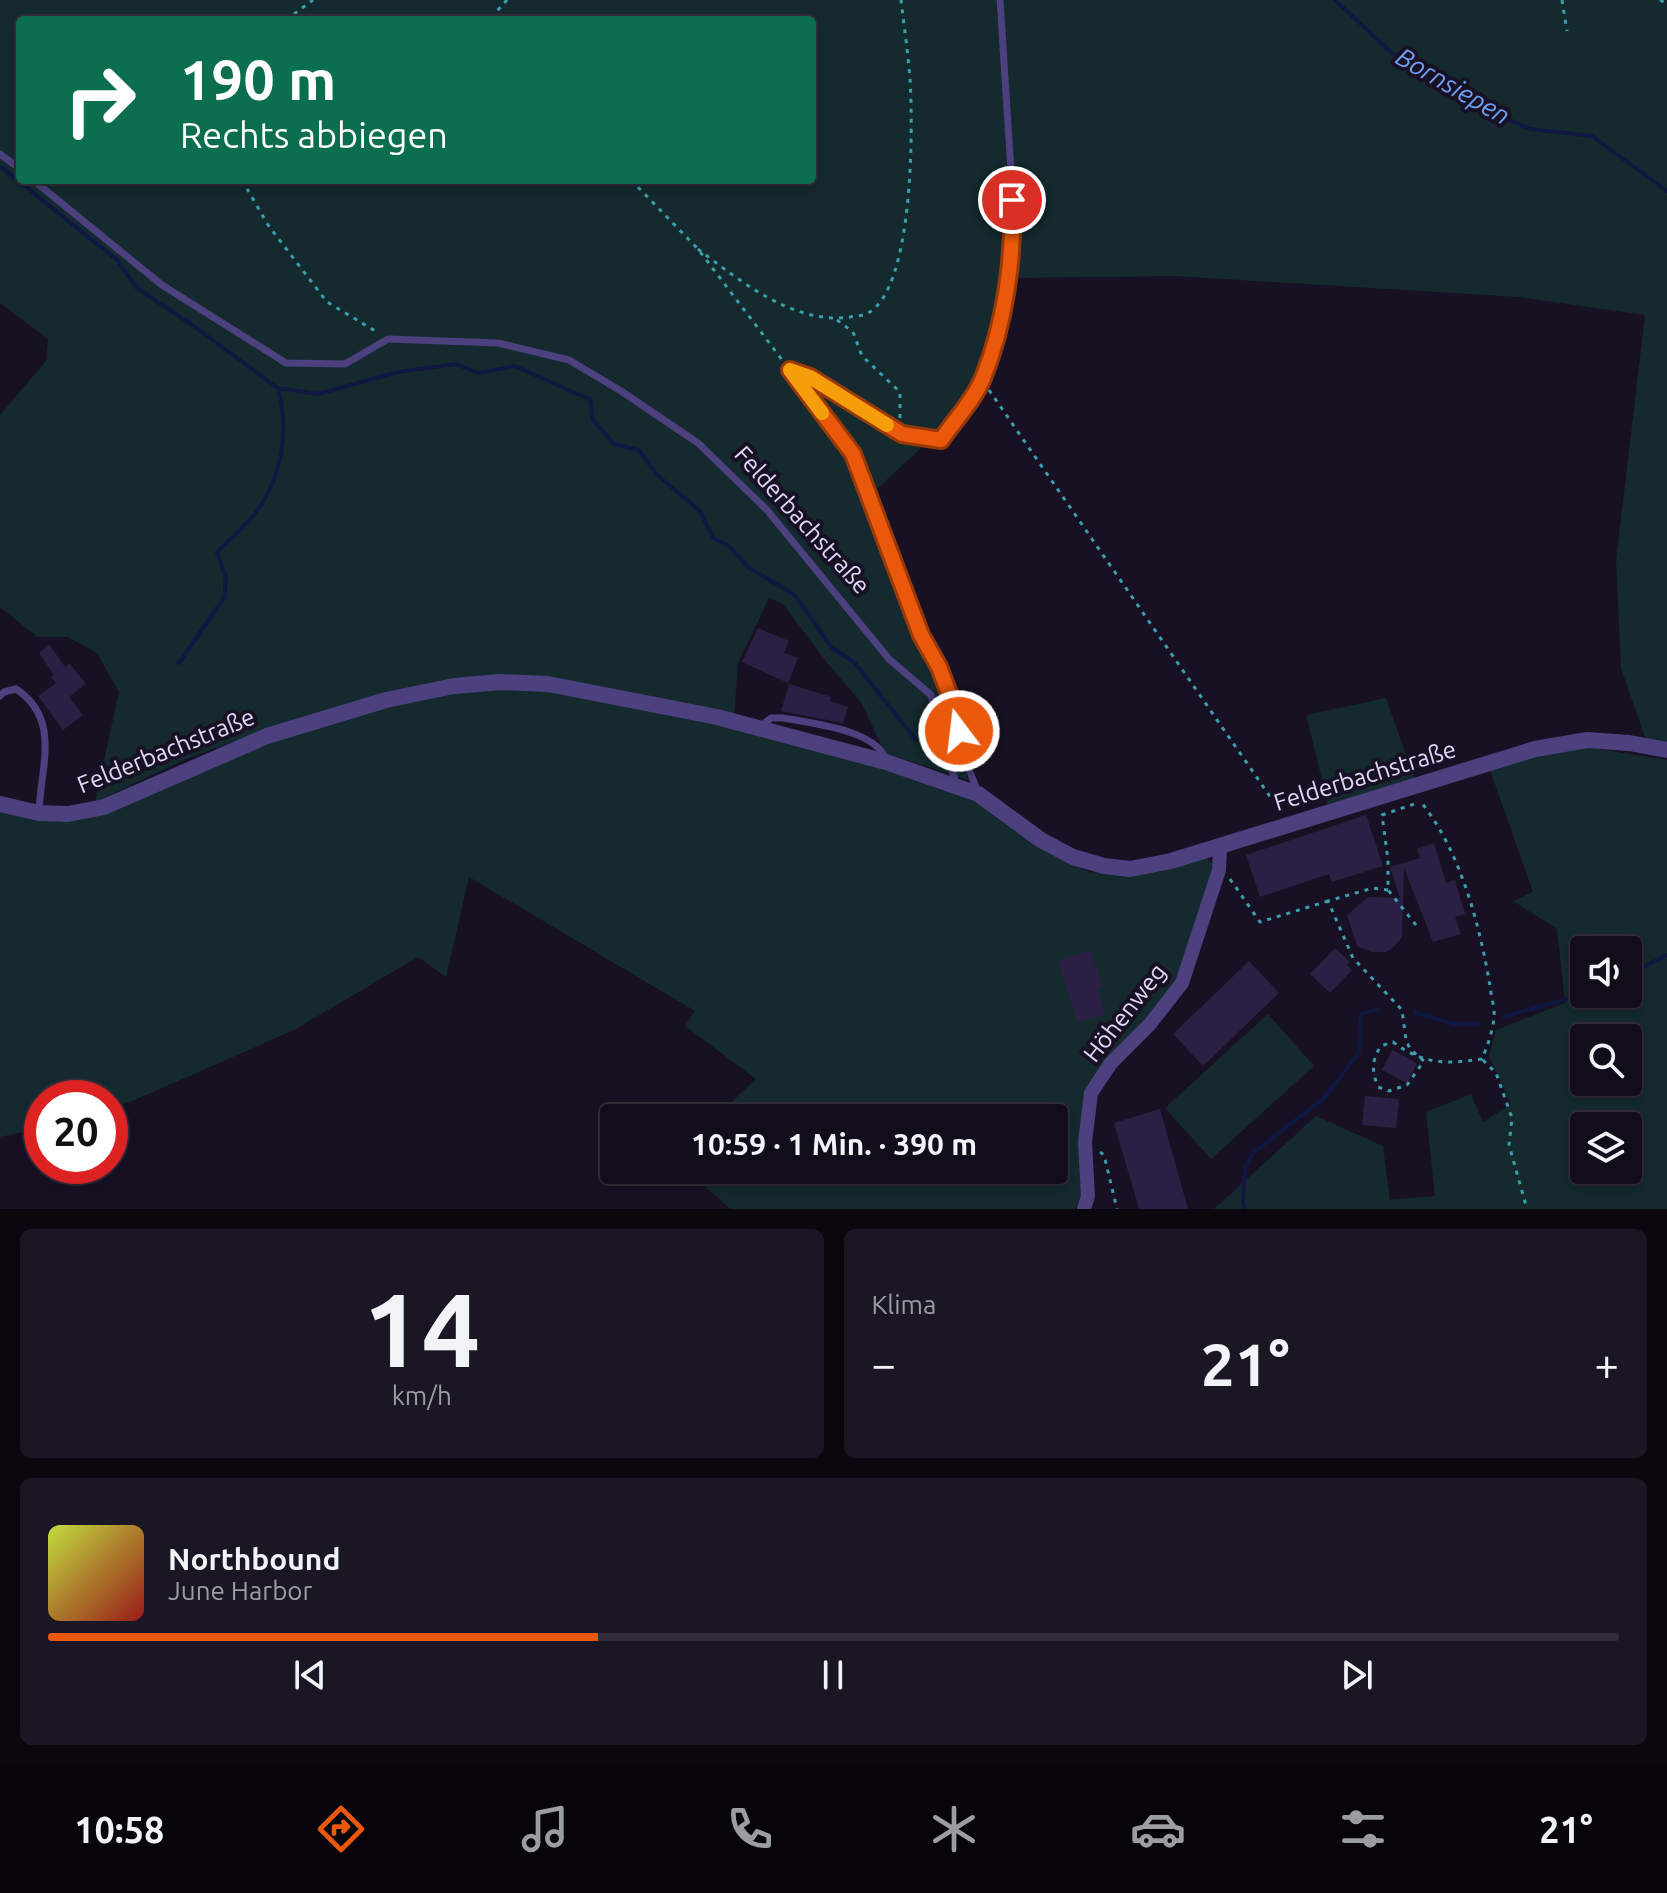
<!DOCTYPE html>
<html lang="de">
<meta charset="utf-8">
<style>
body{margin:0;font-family:Ubuntu,sans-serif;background:#1b1624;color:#f1f3f6;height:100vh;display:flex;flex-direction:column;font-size:30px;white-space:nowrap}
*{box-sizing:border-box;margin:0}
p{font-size:26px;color:#9c9ca3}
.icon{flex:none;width:44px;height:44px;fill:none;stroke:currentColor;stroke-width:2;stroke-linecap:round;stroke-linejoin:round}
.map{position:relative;height:1209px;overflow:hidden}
.sheet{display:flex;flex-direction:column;gap:20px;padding:20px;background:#0a070f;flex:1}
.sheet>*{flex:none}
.guide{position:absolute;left:16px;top:16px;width:800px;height:168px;border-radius:8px;box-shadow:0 4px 12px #0003,0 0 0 2px #312d3a;background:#0b6e4f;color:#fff;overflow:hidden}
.controls{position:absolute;left:1570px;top:936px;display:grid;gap:16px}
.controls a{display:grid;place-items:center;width:72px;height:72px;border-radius:8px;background:#120d1b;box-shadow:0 4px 12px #0003,0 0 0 2px #312d3a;font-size:40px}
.speed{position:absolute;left:24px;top:1080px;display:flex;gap:16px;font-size:40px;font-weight:700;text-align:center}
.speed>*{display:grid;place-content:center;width:104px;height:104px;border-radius:50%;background:#120d1b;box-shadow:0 4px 12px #0003,0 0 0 2px #312d3a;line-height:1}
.speed .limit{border:12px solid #d22;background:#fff;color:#111}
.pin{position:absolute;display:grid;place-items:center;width:68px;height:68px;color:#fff;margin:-34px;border:4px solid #fff;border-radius:50%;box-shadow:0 2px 8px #0007}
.me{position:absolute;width:88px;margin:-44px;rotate:345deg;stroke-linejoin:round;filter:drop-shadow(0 0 6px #0008)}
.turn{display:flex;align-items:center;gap:28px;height:168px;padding:0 32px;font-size:36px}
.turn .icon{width:104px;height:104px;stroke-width:2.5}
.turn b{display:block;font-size:56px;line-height:68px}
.big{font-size:60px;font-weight:700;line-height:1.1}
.sheet .tile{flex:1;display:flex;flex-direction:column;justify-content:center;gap:12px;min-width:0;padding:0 28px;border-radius:12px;background:#1b1624}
.sheet .dial{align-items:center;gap:0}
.dial b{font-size:104px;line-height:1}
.song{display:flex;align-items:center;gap:24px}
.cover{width:96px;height:96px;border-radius:12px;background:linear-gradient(135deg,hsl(70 70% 55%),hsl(0 70% 35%))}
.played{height:8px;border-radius:4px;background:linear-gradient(90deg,#ea580c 35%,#312d3a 35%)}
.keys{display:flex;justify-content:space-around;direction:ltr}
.heat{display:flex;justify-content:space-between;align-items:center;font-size:44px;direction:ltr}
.sheet .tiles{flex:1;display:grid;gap:20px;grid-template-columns:1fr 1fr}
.tile:last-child{grid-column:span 2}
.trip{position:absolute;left:600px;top:1104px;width:468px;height:80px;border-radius:8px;background:#120d1b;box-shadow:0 4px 12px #0003,0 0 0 2px #312d3a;font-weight:700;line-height:80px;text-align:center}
.menu{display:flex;height:128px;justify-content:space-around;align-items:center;background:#07050b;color:#9c9ca3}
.menu .icon{width:56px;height:56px}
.menu .on{color:#ea580c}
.menu b{font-size:36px;color:#f1f3f6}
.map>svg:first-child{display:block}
</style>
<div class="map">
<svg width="1667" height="1209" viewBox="0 0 1667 1209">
<rect width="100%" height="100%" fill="#181124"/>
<path fill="#142a2e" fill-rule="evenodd" d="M 0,0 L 996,0 L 1002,72 L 1010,227 L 1008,262 L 990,342 L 979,378 L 950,421 L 864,501 L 911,621 L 951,711 L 968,780 L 885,753 L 861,702 L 828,664 L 783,604 L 769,598 L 738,663 L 734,717 L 499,675 L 268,729 L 186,759 L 95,802 L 119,692 L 97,653 L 68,637 L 37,637 L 0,607 L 0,415 L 46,361 L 48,339 L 0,303 ZM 20,20 L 812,20 L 812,180 L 20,180 Z
M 1003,0 L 1667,0 L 1667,744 L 1646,740 L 1621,668 L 1616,561 L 1645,315 L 1519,297 L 1175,276 L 1011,278 L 1015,230 L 1014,173 Z
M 487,689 L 543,690 L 707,721 L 870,764 L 969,796 L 1059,857 L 1089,872 L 1130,875 L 1205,857 L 1213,864 L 1207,890 L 1176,981 L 1085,1096 L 1083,1196 L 1075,1209 L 730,1209 L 688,1170 L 1054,1170 L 1054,1118 L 714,1118 L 756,1079 L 685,1026 L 695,1011 L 469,877 L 446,977 L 418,957 L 294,1030 L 137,1099 L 110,1109 L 110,1098 L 42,1098 L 42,1128 L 0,1137 L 0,810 L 59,822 L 263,743 L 372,711 L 436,696 Z
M 1386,698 L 1415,780 L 1328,804 L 1306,715 Z
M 1586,747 L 1667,760 L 1667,1209 L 1214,1209 L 1316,1116 L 1383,1146 L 1390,1200 L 1435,1196 L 1426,1112 L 1471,1094 L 1483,1122 L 1511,1104 L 1489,1056 L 1496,1030 L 1565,1003 L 1557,929 L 1513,901 L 1533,892 L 1490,770 L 1540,753 ZM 1584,950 L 1628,950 L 1628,994 L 1584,994 ZM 1584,1038 L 1628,1038 L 1628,1082 L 1584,1082 ZM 1584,1126 L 1628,1126 L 1628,1170 L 1584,1170 Z
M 1268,1014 L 1314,1066 L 1211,1159 L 1165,1108 Z"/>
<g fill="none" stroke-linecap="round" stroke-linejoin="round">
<path stroke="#0f1840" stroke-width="4" d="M 1335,0 L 1392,53 L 1476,105 L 1530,129 L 1592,136 L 1667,191
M 1,167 L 116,259 L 137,288 L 188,322 L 278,388 L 318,394 L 398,372 L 456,364 L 478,373 L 515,366 L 591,400 L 592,419 L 614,444 L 639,450 L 657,475 L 700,511 L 714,539 L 728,545 L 749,568 L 795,595 L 831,647 L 854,662 L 916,740
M 179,663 L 224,598 L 226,578 L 217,552 C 230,539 245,527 256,512 C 283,476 289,430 278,388
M 1628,975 L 1667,955
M 1415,1013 L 1456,1024 L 1479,1024
M 1504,1017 L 1584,994
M 1245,1209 L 1243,1203 L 1245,1167 L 1253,1153 L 1323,1099 L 1359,1053 L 1361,1014 L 1377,1009"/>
</g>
<path fill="#2c1f44" d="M 758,628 L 789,641 L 784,653 L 798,658 L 788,683 L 742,662 Z
M 49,644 L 65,667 L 70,664 L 86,684 L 69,697 L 83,715 L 63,730 L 38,696 L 56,683 L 51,677 L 54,675 L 39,653 Z
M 789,684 L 831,697 L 830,701 L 848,707 L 843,723 L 781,711 Z
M 1366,815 L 1383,866 L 1332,882 L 1329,874 L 1260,897 L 1246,855 Z
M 1434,843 L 1446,883 L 1455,880 L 1465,914 L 1455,917 L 1461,934 L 1433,942 L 1404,868 L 1402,937 L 1393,948 L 1386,952 L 1372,952 L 1357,946 L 1347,915 L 1368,897 L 1400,898 L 1390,867 L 1420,858 L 1417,849 Z
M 1335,948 L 1350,962 L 1347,965 L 1352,970 L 1330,993 L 1310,974 Z
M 1091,950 L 1102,986 L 1097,988 L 1105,1014 L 1077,1022 L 1058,961 Z
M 1249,961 L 1279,993 L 1203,1066 L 1173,1034 Z
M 1392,1050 L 1417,1063 L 1407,1083 L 1382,1070 Z
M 1365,1096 L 1399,1099 L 1396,1128 L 1362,1125 Z
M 1160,1109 L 1188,1209 L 1139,1209 L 1114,1123 Z"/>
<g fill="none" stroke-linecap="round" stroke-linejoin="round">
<path stroke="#3aa0ad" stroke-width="3" stroke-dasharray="4 6" stroke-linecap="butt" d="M 1562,0 L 1567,31
M 1660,0 L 1667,4
M 286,20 L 313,0
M 496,20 L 497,11 L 507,0
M 242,180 L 268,225 L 327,302 L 377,332
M 631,180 L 698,249 L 783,361
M 698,249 C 740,281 794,325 850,317 C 856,316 863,316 868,313 C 914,288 913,127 910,79 C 908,53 904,26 901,0
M 837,320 L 853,332 L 862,356 L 900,392 L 900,422
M 989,390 L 1280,811
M 1230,879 L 1260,922 L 1328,901
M 1388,890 L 1373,888 L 1328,901 L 1353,958 L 1402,1010 L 1406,1040 L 1410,1049 L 1424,1061 L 1407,1085 L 1389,1091 L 1378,1087 C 1372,1071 1371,1061 1381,1046 L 1393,1042 C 1424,1065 1446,1064 1482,1059 C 1487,1047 1493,1031 1494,1017 C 1495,1008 1491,996 1490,986 C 1480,926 1460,849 1420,801
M 1416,925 L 1388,890 L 1388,860 L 1382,815 L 1417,803
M 1483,1060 L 1496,1073 L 1512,1118 L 1509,1145 L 1527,1209
M 1100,1152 L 1104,1155 L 1117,1209"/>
<path stroke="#4d407f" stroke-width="7" d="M 0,154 L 20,169
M 33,180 L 162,285 L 286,363 L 345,364 L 388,339 L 498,343 L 569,360 L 621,391 L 698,443 L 767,510 L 889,659 L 931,695 L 956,784
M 0,696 L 4,692 L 16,689 C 62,719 40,769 39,813
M 760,727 L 771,718 L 783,718 C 810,723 879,730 886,761
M 977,790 L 962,751 L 956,712 L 939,667 L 921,635 L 853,454 L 790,370 L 810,377 L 902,434 L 941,440 L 982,380 L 997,331 L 1012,255 L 1011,172 L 1000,0"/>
<path stroke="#4d407f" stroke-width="14" d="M 1084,1209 L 1088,1196 L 1085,1142 L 1091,1093 L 1111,1063 L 1150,1024 L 1182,983 L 1219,870 L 1220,846"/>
<path stroke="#4d407f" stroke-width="16" d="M 0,804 L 39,813 L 68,814 L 104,807 L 267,736 L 386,700 L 454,686 L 501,682 L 548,684 L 717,717 L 886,762 L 978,794 L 1041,840 L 1073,857 L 1104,866 L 1130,869 L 1171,861 L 1535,749 L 1587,740 L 1629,743 L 1667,750"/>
</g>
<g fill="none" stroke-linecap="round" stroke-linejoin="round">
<g stroke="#983908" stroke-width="20">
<path id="route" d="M 959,731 L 956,712 L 939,667 L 921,635 L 853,454 L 790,370 L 810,377 L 902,434 L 941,440 C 954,421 974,400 983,378 C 1005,323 1014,259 1012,200"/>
</g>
<use href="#route" stroke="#ea580c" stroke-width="14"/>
<path stroke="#f59e0b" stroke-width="14" d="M 822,413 L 790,370 L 810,377 L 887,425"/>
</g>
<g text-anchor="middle" stroke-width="8" stroke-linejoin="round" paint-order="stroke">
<g font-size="24" fill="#e2d8fc" stroke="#181124">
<text transform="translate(802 520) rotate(48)" y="8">Felderbachstraße</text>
<text transform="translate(166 751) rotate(-22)" y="8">Felderbachstraße</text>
<text transform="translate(1365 776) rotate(-17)" y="8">Felderbachstraße</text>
<text transform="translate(1125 1013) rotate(-52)" y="8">Höhenweg</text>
</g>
<g font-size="26" font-style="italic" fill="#6f9ff3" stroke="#181124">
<text transform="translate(1453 86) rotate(30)" y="9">Bornsiepen</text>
</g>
</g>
</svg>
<div class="controls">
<a><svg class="icon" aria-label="sound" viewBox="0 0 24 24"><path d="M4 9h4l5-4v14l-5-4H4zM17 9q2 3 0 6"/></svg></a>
<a><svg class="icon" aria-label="search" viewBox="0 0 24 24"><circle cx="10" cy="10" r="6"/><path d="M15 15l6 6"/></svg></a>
<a><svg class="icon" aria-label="layers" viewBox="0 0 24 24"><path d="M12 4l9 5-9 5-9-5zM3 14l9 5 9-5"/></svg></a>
</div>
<div class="speed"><div class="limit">20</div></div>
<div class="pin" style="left:1012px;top:200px;background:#d93025"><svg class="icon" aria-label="arrive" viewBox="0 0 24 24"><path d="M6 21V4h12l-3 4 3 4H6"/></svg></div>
<svg class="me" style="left:959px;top:731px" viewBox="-20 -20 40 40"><circle r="17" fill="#ea580c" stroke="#fff" stroke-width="3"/><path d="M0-11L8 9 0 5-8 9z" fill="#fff"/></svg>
<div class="trip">10:59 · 1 Min. · 390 m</div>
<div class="guide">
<div class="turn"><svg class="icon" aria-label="right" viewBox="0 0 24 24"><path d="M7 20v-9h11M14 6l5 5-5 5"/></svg><div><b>190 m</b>Rechts abbiegen</div></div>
</div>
</div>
<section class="sheet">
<div class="tiles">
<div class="tile dial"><b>14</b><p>km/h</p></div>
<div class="tile"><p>Klima</p>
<div class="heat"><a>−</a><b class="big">21°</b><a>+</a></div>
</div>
<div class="tile">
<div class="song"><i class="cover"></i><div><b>Northbound</b><p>June Harbor</p></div></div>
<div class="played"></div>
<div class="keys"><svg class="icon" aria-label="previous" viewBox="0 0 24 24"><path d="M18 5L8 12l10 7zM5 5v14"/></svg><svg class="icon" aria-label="pause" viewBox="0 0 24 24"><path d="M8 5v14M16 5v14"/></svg><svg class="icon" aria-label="next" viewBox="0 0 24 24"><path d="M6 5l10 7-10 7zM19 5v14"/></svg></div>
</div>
</div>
</section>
<nav class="menu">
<b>10:58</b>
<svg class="icon on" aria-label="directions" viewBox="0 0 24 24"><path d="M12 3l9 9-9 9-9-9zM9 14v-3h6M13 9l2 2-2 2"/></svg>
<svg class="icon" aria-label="music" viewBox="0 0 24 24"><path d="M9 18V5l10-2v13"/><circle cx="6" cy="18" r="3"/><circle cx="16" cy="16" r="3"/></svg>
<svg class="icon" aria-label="phone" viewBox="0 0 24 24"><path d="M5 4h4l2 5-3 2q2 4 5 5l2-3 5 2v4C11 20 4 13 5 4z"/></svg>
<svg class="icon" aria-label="climate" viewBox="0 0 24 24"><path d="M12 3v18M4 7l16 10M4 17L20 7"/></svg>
<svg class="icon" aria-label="car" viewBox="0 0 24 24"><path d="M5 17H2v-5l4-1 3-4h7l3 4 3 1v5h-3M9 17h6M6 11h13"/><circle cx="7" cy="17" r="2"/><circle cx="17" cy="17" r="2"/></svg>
<svg class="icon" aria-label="filters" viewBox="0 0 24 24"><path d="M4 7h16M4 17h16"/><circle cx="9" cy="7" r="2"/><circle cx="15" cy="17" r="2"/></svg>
<b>21°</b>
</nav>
